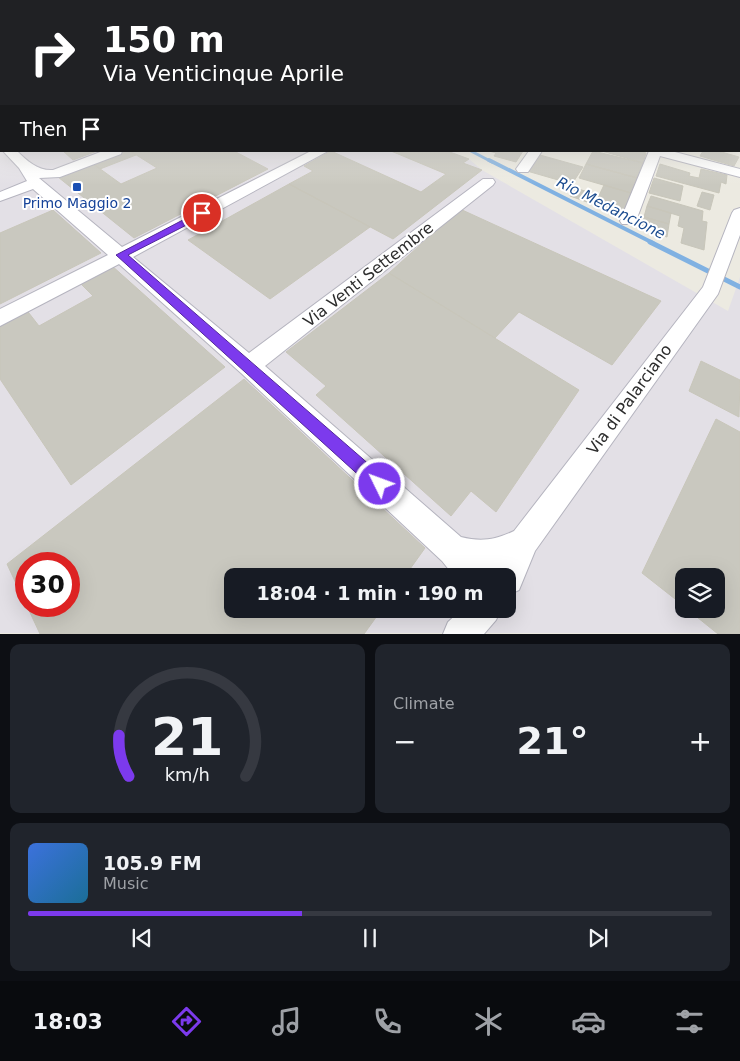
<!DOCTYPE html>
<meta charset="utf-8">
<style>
body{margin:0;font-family:"DejaVu Sans",sans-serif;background:#20242c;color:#f1f3f6;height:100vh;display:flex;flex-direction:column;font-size:19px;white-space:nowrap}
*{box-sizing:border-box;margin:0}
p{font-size:16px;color:#9ea1a6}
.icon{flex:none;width:28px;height:28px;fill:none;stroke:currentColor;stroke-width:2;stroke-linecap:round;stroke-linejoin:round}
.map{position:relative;height:634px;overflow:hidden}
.sheet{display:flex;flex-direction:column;gap:10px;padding:10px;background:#0d0f14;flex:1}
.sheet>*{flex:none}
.top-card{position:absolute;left:0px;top:0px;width:740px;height:152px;box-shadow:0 5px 20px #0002;background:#202124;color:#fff;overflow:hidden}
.tools{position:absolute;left:675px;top:568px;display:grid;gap:10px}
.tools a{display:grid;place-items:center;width:50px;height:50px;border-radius:10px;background:#171b24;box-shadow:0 5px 20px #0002;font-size:25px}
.speed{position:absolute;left:15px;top:552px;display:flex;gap:10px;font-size:25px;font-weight:700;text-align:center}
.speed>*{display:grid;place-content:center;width:65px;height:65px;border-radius:50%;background:#171b24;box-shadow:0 5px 20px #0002;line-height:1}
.speed .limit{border:8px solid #d22;background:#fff;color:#111}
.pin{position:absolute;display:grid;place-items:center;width:42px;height:42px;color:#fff;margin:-21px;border:2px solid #fff;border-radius:50%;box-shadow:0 1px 5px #0007}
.me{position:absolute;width:55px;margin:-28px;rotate:312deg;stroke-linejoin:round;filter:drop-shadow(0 0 4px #0008)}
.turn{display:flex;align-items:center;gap:18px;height:105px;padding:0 20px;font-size:22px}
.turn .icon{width:65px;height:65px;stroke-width:2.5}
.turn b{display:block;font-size:35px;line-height:42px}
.then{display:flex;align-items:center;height:48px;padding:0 20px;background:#0003;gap:10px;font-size:19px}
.big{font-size:38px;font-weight:600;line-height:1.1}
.sheet .tile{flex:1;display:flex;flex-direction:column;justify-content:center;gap:8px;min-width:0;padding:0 18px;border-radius:10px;background:#20242c}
.sheet .dial{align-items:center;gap:0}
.dial svg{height:130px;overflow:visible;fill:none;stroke:#363941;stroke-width:7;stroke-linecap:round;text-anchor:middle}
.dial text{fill:#f1f3f6;stroke:none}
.song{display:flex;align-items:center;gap:15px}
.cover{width:60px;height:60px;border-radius:8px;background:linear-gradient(135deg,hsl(220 70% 55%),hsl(200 70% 35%))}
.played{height:5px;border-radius:2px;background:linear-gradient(90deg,#7c3aed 40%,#363941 40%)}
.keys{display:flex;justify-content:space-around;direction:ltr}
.heat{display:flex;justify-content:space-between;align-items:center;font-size:28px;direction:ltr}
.sheet .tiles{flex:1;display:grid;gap:10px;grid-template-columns:1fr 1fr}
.tile:last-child{grid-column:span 2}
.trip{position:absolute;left:224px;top:568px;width:292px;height:50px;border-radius:10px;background:#171b24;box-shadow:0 5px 20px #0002;font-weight:600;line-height:50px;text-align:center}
.tabs{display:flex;height:80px;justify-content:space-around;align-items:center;background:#090b0e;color:#9ea1a6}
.tabs .icon{width:35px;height:35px}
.tabs .current{color:#7c3aed}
.tabs b{font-size:22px;color:#f1f3f6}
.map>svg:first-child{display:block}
</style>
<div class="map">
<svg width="740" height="634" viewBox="0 0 740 634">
<rect width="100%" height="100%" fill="#eceae1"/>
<path fill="#e3e0e6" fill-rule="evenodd" d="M 0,96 L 1,151 L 451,151 L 469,159 L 482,170 L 728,311 L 740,277 L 740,633 L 0,633 ZM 26,564 L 69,564 L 69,606 L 26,606 ZM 232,576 L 508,576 L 508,609 L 232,609 ZM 684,576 L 716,576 L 716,609 L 684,609 Z"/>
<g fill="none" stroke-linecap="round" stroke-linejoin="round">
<path stroke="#80b1e2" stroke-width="3" d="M 471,151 L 492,162"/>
<path stroke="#80b1e2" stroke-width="4" d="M 489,160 L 653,243"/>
<path stroke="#80b1e2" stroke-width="5" d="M 650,242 L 740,287"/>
</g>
<path fill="#c9c8bf" stroke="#c8c6ba" d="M 63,151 L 97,151 L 73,160 Z
M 124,151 L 130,151 L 136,155 L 100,169 L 92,163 Z
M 130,151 L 234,151 L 268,169 L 134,238 L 58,177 L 92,163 L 121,184 L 157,168 Z
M 331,151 L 421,192 L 446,174 L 391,151 L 447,151 L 469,159 L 463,163 L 482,170 L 393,239 L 289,184 L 313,171 L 304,166 Z
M 489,151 L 523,151 L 516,162 L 494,156 L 496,153 Z
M 593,151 L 643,163 L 637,178 L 586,164 Z
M 602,151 L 638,151 L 646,153 L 643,163 Z
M 703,151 L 718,151 L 739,157 L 734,166 L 700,156 Z
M 540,155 L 583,167 L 572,184 L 527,171 Z
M 586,164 L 637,178 L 631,193 L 579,178 Z
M 660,164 L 690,173 L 689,176 L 699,178 L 701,169 L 727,175 L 726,184 L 721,182 L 719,193 L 656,176 Z
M 654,178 L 683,186 L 680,201 L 649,193 Z
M 289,184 L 370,227 L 270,299 L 188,240 Z
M 604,185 L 631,193 L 623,215 L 594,206 Z
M 575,188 L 595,194 L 590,203 L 570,196 Z
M 702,192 L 714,195 L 710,210 L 697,206 Z
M 651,196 L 703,211 L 702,221 L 707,222 L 704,250 L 681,243 L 684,228 L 678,226 L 680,216 L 647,206 Z
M 647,206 L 671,213 L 669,224 L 644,217 Z
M 460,209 L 661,301 L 612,365 L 519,312 L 495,338 L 389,273 Z
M 53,210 L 101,253 L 0,304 L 0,233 Z
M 644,217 L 669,224 L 667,237 L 641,229 Z
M 111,265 L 225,367 L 71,485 L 0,379 L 0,321 L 25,308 L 39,326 L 93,296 L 79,282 Z
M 389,273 L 579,390 L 496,512 L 471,491 L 451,516 L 316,395 L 326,386 L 286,352 Z
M 701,361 L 740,380 L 739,417 L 689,391 Z
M 244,379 L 425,548 L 405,576 L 232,576 L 232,609 L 382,609 L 364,634 L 40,634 L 27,606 L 69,606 L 69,564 L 26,564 L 26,605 L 7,564 Z
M 716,419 L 740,432 L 740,634 L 718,634 L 687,609 L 716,609 L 716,576 L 684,576 L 684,606 L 642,573 Z"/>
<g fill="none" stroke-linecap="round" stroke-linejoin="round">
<g stroke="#b5b4bf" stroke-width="2">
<path id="minor" d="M 3,151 L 17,151 C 27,161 38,171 53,170 L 103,151 L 122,151 L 121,154 L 60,177 L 39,178 L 122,247 L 311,151 L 328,151 L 133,257 L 249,353 L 483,179 L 493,179 L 495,182 L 493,185 L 265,366 L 461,537 C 481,542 495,540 514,531 L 703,287 L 732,213 L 734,210 L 740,208 L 740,235 L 718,294 L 535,551 L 519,590 L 508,595 L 508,576 L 494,576 L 497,568 L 482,570 L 484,576 L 454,576 L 442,561 L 241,373 L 119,264 L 0,326 L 0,309 L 108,255 L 33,189 L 0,201 L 0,192 L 27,181 L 19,168 Z
M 529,151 L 542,151 L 528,172 L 518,172 L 516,169 Z
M 649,151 L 671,151 L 740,169 L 740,177 L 660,156 L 636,221 L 634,224 L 622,224 L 620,221 Z
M 462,609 L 501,609 L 496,620 L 484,634 L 443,634 L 448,622 Z"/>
</g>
<use href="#minor" fill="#fff" fill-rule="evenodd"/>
</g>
<linearGradient id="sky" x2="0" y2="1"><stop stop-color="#7eb3e6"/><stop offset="0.52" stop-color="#f6f6f2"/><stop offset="1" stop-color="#f6f6f2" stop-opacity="0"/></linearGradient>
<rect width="740" height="185" fill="url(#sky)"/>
<path fill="#7c3aed" stroke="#51269a" d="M 202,210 L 207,213 L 206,215 L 128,255 L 386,479 L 388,484 L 386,490 L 380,492 L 375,490 L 116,255 Z"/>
<rect fill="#1a4fb4" stroke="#fff" stroke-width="2" x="72" y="182" width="10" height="10" rx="2.5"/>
<g text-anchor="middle" stroke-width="4" stroke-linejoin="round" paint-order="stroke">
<g font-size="14" fill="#164399" stroke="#fff">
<text x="77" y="208">Primo Maggio 2</text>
</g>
<g font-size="15" font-style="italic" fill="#1d4d90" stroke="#fff">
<text transform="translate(611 208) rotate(27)" y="5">Rio Medancione</text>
</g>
<g font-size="16" fill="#2d2d2d" stroke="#fff">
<text transform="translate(368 274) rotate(-38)" y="6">Via Venti Settembre</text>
<text transform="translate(629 399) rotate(-54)" y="6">Via di Palarciano</text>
</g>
</g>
</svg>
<div class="tools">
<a><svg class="icon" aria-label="layers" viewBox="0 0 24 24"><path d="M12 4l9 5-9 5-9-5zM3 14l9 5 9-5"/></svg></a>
</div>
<div class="speed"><div class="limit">30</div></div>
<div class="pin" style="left:202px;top:213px;background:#d93025"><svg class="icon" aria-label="arrive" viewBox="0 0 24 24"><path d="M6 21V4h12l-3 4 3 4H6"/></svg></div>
<svg class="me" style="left:380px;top:484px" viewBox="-20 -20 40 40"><circle r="17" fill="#7c3aed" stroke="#fff" stroke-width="3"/><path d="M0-11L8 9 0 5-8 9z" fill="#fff"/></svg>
<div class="trip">18:04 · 1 min · 190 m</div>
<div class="top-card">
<div class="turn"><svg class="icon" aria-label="right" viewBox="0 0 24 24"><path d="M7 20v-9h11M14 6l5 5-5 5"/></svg><div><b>150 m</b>Via Venticinque Aprile</div></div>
<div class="then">Then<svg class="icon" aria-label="arrive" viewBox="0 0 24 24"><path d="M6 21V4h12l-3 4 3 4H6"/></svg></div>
</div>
</div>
<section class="sheet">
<div class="tiles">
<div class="tile dial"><svg viewBox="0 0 100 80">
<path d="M14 69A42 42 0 1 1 86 69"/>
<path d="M14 69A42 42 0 0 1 8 44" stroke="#7c3aed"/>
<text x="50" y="56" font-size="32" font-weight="700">21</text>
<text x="50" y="72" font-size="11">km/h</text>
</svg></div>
<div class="tile"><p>Climate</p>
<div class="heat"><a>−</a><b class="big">21°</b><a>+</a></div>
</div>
<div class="tile">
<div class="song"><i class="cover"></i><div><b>105.9 FM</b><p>Music</p></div></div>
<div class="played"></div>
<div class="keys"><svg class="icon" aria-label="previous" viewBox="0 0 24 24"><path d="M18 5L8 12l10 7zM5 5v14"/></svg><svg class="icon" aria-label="pause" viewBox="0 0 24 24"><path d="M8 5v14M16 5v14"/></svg><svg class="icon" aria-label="next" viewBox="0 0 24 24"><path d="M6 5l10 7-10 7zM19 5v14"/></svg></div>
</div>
</div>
</section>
<nav class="tabs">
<b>18:03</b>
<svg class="icon current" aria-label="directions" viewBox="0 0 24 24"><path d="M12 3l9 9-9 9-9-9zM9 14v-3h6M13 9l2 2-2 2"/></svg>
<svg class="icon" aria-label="music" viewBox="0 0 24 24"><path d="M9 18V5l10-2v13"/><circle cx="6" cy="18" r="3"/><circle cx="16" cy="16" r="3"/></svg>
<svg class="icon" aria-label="phone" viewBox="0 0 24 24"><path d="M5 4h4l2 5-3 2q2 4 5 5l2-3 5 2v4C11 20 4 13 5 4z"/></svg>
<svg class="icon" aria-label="climate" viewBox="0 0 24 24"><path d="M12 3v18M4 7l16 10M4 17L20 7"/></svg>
<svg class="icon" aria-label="car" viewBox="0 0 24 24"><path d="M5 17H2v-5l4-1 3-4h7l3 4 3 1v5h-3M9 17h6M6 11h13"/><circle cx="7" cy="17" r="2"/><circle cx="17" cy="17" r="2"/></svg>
<svg class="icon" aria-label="filters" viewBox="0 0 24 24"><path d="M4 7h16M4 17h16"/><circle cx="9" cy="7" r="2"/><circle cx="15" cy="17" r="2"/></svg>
</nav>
